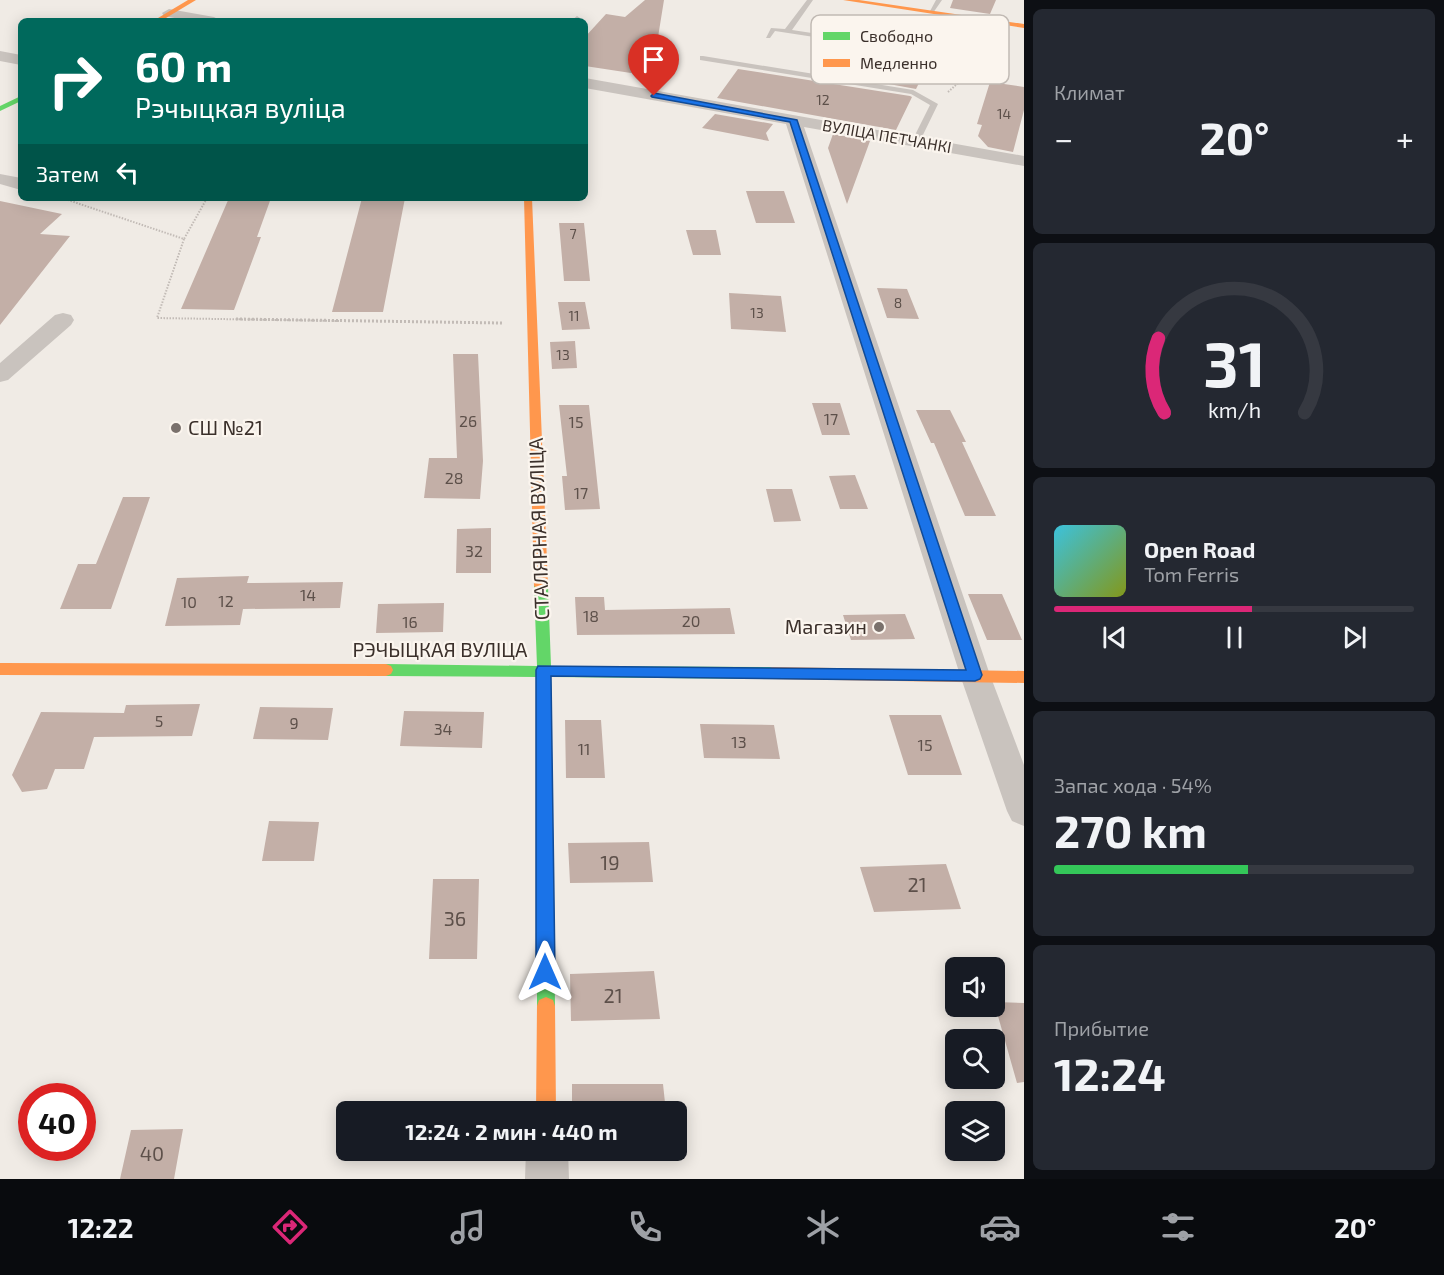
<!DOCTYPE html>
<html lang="ru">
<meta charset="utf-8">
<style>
body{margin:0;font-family:"Exo 2",sans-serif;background:#242831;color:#f1f3f6;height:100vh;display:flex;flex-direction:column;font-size:22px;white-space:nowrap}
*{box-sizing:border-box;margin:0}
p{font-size:20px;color:#9ea1a6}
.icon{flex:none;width:33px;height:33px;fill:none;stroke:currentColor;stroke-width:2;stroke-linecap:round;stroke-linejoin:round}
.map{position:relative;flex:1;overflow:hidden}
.side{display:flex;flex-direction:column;gap:9px;padding:9px;background:#0d0f14;width:420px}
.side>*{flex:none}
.hud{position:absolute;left:18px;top:18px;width:570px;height:183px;border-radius:9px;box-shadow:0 3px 15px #0003;background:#00695c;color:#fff;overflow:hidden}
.controls{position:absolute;left:945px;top:957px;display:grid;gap:12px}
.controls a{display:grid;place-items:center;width:60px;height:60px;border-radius:9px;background:#171b24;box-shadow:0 3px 15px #0003;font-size:30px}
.speed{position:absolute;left:18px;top:1083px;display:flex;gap:12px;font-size:30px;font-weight:700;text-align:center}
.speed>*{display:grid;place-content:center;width:78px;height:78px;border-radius:50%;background:#171b24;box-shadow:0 3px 15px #0003;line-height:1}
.speed .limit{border:9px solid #d22;background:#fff;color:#111}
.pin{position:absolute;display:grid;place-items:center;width:51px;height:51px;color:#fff;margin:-62px -26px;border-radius:50% 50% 50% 0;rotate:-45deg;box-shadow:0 0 6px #0007}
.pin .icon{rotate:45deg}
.me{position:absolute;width:66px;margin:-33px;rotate:0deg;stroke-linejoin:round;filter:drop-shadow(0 0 4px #0008)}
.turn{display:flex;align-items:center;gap:21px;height:126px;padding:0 18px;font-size:27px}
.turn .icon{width:78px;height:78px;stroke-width:2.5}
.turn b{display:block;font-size:42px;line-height:51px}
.then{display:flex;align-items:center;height:57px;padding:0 18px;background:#0003;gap:12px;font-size:22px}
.big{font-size:45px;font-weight:700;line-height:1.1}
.side .widget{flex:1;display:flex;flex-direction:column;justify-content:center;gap:9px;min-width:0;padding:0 21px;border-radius:9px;background:#242831}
.side .dial{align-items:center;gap:0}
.dial svg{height:156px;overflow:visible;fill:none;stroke:#363941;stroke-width:7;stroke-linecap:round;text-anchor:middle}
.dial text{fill:#f1f3f6;stroke:none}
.song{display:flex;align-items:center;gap:18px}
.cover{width:72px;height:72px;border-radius:9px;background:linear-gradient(135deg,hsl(190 70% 55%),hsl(70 70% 35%))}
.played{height:6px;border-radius:3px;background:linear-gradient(90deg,#db2777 55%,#363941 55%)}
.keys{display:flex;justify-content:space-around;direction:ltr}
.heat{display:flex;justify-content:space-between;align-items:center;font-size:33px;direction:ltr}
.charge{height:9px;border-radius:4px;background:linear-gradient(90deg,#34c759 54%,#363941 0)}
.trip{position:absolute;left:336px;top:1101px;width:351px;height:60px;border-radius:9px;background:#171b24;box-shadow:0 3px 15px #0003;font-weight:700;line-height:60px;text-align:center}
.menu{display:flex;height:96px;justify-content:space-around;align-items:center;background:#090b0e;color:#9ea1a6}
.menu .icon{width:42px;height:42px}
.menu .active{color:#db2777}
.menu b{font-size:27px;color:#f1f3f6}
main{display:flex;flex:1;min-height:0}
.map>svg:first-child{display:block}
</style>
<main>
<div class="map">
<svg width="1024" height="1179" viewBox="0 0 1024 1179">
<rect width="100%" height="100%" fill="#f0ebe5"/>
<path fill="#c3afa7" d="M 645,0 L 664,0 L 654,62 L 644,75 L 585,66 L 585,37 L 606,14 L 625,17 Z
M 953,0 L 996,0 L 990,14 L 950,8 Z
M 884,50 L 932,57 L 916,89 L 867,80 Z
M 738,69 L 910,96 L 912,97 L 896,130 L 717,98 Z
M 990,82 L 1024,87 L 1024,110 L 1013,152 L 988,147 L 978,136 L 982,125 L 977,124 Z
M 715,114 L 773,124 L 766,133 L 769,141 L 702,128 Z
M 833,134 L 870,141 L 847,204 L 828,148 Z
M 746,191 L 784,191 L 795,223 L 756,223 Z
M 229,198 L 271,198 L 257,237 L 261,237 L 234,310 L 181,309 Z
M 362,198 L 405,198 L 383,312 L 332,312 Z
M 0,201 L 62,214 L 40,234 L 70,236 L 0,325 Z
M 559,223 L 584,223 L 590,281 L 564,281 Z
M 686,230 L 716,230 L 721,255 L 693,255 Z
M 877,288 L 907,289 L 919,319 L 887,318 Z
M 729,293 L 781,296 L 786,332 L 731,329 Z
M 558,302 L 585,302 L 590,329 L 562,330 Z
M 575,341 L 577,368 L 552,369 L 550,342 Z
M 453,354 L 478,354 L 483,461 L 480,499 L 424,498 L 429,458 L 457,458 Z
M 812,403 L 840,403 L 850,435 L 822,435 Z
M 559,405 L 589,405 L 600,509 L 565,510 L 562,476 L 567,476 Z
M 916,410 L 950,410 L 966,442 L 962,442 L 996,516 L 965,516 L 934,443 L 931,443 Z
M 855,475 L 868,509 L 840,509 L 829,476 Z
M 766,489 L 792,489 L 801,521 L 774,522 Z
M 123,497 L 150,497 L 111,609 L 60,609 L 78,564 L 96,564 Z
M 491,528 L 491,573 L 456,573 L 457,529 Z
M 249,576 L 247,583 L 343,582 L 340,608 L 243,609 L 240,625 L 165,626 L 177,578 Z
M 968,594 L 1002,594 L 1022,640 L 987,640 Z
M 575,597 L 604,597 L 605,610 L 730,608 L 735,634 L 577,635 Z
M 444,603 L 443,632 L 376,633 L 378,604 Z
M 905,614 L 915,639 L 851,640 L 843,615 Z
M 200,704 L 192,736 L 94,737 L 84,769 L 55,769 L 47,789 L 22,792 L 12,775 L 41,712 L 124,713 L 126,705 Z
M 260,707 L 333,708 L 328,740 L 253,739 Z
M 404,711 L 484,712 L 482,748 L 400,746 Z
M 889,715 L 941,715 L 962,775 L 908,775 Z
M 565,720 L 601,720 L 605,778 L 566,778 Z
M 700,724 L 774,725 L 780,759 L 704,758 Z
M 269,821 L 319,822 L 314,861 L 262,861 Z
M 649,842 L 653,882 L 570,883 L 568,843 Z
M 946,864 L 961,909 L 874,912 L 860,867 Z
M 433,879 L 479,879 L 477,959 L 429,959 Z
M 654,971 L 660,1019 L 571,1021 L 570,974 Z
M 994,1002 L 1024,1003 L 1024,1082 L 1017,1083 Z
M 572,1084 L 663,1084 L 666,1112 L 572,1112 Z
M 475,1102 L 475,1112 L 396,1112 L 396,1103 Z
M 183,1129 L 174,1179 L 120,1179 L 131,1130 Z
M 393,1150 L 474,1150 L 474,1159 L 392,1160 Z
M 573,1150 L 670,1150 L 671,1160 L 573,1160 Z"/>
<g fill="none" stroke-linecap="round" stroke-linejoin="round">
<path stroke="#c2bbb6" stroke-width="2" stroke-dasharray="1.5 1.5" stroke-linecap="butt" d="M 948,92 L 965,77
M 62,198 L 184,239 L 207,198
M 184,239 L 157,318 L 340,321"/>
<path stroke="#c2bbb6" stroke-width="3" stroke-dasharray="2 2" stroke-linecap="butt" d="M 236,319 L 502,323"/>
<path fill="#c9c3be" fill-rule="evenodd" d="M 807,0 L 813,0 L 792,30 L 984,59 L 992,57 L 1005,22 L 1010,23 L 999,58 L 984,63 L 775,31 L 770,38 L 766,38 L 771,28 L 785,29 Z
M 936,0 L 942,0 L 933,13 L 929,13 Z
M 577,16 L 580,18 L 578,21 L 571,21 Z
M 703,56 L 913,90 L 938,104 L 920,141 L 916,143 L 912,141 L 930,105 L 911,94 L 700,60 L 700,56 Z"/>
<path fill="#c9c3be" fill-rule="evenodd" d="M 169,9 L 214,17 L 221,21 L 190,21 L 164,16 L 162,13 Z
M 0,51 L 21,55 L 21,65 L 0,61 Z
M 585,78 L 1024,156 L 1024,166 L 804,127 L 990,675 L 1024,765 L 1024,826 L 1012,821 L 1007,811 L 960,675 L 786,124 L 585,88 Z
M 0,174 L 21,178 L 21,190 L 0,184 Z
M 63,313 L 71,315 L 74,320 L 71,325 L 8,380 L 0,382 L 0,363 L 55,315 Z
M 526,1150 L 568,1150 L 569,1179 L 525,1179 Z"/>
<path fill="#63d668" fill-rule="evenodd" d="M 21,96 L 21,101 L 0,111 L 0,106 Z
M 541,581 L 548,586 L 551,666 L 772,667 L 777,669 L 779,673 L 777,677 L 772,679 L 551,677 L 555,1006 L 553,1012 L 546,1015 L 539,1012 L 537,1006 L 537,677 L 386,676 L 381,674 L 379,670 L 381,666 L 386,664 L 537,666 L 534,586 Z"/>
<path fill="#ff974d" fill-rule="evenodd" d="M 188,0 L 196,0 L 161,21 L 153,21 Z
M 843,0 L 859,0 L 1024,24 L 1024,28 Z
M 524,198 L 532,198 L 548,586 L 541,591 L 534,586 Z
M 0,663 L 386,664 L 391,666 L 393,670 L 391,674 L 386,676 L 0,675 Z
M 772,667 L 1024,671 L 1024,683 L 772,679 L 767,677 L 765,673 L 767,669 Z
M 546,997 L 553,1000 L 555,1006 L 556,1112 L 536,1112 L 537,1006 L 539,1000 Z"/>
</g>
<path fill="#1a73e8" stroke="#114b97" stroke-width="1.5" d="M 654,93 L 797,120 L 982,675 L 980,679 L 975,681 L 551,676 L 555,972 L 552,978 L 545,981 L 539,978 L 536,972 L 536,670 L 538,666 L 966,670 L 790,122 L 652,97 L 651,96 Z"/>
<g fill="#7a716c" stroke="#fbf5ee" stroke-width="2">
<circle cx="176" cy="428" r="6"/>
<circle cx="879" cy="627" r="6"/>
</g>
<g text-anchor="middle" stroke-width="4.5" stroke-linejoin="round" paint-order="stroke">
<g font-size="14" fill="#5d504a">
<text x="823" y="105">12</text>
<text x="1004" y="119">14</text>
<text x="573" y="239">7</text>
<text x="898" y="308">8</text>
<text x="757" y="318">13</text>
<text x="574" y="321">11</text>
<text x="563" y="360">13</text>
</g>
<g font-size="16" fill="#3b302b" stroke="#fbf5ee">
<text transform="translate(887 136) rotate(10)" y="6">ВУЛІЦА ПЕТЧАНКІ</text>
</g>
<g font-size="16" fill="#5d504a">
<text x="831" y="425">17</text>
<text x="468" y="427">26</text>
<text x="576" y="428">15</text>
<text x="454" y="484">28</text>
<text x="581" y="499">17</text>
<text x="474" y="557">32</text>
<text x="308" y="601">14</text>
<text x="226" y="607">12</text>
<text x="189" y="608">10</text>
<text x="591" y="622">18</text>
<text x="691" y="627">20</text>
<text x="410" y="628">16</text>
<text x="159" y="727">5</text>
<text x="294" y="729">9</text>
<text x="443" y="735">34</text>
<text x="739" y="748">13</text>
<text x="925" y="751">15</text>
<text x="584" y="755">11</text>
</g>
<g font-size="20" fill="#3b302b" stroke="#fbf5ee" text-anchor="start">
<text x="188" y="435">СШ №21</text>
<text x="867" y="634" text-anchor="end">Магазин</text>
</g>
<g font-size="20" fill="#3b302b" stroke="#fbf5ee">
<text transform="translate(539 529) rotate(-92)" y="7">СТАЛЯРНАЯ ВУЛІЦА</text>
<text x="440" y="657">РЭЧЫЦКАЯ ВУЛІЦА</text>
</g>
<g font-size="20" fill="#5d504a">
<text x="610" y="870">19</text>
<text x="917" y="892">21</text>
<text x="455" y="926">36</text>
<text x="613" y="1003">21</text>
<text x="152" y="1161">40</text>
</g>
</g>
<rect x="811" y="15" width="198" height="69" rx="9" fill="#fbf5ee" stroke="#c1bab4" stroke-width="1.5"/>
<rect x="823" y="32" width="27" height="8" fill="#63d668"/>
<rect x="823" y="59" width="27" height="8" fill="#ff974d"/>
<g font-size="16" fill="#3b302b">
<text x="860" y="42">Свободно</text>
<text x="860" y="69">Медленно</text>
</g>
</svg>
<div class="controls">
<a><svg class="icon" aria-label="sound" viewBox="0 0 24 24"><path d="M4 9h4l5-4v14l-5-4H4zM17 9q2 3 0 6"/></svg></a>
<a><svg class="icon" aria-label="search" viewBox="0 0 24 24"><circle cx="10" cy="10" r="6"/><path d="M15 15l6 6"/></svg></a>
<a><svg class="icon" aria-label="layers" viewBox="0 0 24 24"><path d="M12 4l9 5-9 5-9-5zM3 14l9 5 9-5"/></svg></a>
</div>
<div class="speed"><div class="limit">40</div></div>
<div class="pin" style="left:654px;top:96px;background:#d93025"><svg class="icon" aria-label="arrive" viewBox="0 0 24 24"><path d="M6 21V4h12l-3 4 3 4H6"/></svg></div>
<svg class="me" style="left:545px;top:972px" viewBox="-20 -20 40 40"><path d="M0-17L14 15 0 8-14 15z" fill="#1a73e8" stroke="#fff" stroke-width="4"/></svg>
<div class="trip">12:24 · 2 мин · 440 m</div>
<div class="hud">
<div class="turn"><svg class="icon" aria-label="right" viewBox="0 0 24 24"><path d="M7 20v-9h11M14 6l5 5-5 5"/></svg><div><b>60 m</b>Рэчыцкая вуліца</div></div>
<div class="then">Затем<svg class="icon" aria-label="left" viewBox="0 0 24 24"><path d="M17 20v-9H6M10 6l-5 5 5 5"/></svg></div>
</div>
</div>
<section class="side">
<div class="widget"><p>Климат</p>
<div class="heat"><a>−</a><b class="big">20°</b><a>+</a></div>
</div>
<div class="widget dial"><svg viewBox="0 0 100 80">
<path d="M14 69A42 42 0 1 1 86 69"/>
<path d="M14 69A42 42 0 0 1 11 31" stroke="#db2777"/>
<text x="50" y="56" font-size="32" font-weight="700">31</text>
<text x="50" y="72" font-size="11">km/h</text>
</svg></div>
<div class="widget">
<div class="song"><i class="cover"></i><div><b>Open Road</b><p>Tom Ferris</p></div></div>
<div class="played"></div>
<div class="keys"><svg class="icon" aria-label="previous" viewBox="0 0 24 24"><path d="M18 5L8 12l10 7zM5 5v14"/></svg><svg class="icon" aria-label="pause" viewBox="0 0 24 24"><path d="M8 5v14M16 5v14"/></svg><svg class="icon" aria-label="next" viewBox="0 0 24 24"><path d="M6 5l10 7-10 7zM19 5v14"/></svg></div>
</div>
<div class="widget"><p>Запас хода · 54%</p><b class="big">270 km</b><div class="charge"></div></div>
<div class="widget"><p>Прибытие</p><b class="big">12:24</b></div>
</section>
</main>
<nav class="menu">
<b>12:22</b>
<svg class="icon active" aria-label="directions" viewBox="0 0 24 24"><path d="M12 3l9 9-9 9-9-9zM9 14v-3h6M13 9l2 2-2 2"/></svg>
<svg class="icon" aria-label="music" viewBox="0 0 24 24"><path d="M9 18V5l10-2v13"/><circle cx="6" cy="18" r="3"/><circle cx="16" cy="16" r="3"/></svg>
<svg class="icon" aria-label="phone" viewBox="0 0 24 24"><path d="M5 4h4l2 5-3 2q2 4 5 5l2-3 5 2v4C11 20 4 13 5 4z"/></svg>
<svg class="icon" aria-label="climate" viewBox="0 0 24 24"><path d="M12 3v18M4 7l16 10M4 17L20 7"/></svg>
<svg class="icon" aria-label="car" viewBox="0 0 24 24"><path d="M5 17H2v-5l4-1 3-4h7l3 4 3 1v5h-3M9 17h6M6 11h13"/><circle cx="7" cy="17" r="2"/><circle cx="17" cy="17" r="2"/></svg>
<svg class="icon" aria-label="filters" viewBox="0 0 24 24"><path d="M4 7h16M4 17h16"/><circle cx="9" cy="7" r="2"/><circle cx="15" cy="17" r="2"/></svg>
<b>20°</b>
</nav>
